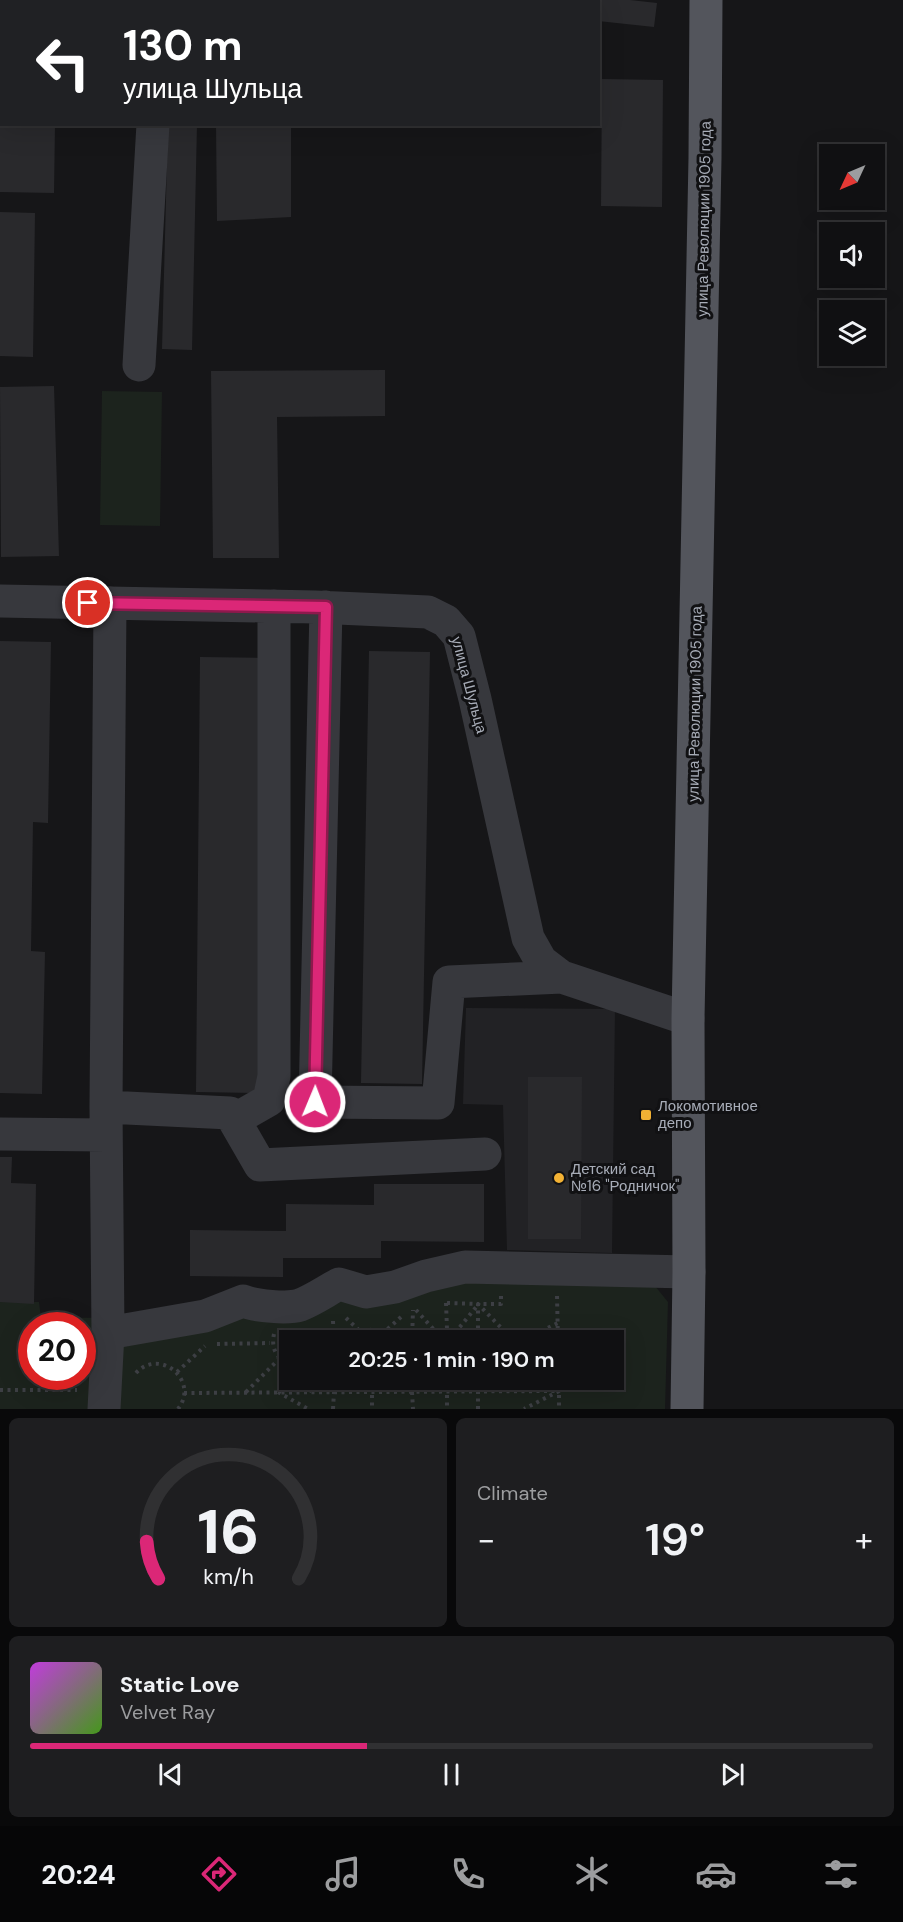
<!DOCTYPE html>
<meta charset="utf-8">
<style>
body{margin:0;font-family:"DM Sans",sans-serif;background:#1e1e20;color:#f1f3f6;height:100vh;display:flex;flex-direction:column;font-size:22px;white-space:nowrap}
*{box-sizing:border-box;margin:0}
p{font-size:20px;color:#9c9d9f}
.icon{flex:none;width:33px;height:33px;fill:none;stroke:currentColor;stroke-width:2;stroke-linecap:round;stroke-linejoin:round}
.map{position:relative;height:1409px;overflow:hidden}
.details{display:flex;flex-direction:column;gap:9px;padding:9px;background:#09090a;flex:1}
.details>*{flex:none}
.top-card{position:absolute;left:0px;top:0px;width:600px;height:126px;box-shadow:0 6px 24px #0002,0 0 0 2px #303032;background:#202124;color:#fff;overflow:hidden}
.needle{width:39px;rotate:226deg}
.tools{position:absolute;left:819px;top:144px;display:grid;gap:12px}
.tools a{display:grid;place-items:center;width:66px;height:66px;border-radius:0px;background:#101012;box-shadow:0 6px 24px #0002,0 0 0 2px #303032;font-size:30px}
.speed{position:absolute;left:18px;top:1312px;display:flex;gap:12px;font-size:30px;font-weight:700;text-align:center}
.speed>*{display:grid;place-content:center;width:78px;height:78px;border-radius:50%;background:#101012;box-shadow:0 6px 24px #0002,0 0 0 2px #303032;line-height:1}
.speed .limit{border:9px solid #d22;background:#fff;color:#111}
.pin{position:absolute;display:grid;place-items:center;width:51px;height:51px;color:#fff;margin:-26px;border:3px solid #fff;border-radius:50%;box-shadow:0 2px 6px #0007}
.me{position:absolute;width:66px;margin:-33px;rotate:1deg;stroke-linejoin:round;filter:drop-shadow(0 0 4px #0008)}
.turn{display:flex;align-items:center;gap:21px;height:126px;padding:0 24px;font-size:27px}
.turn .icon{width:78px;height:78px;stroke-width:2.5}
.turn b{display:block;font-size:42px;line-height:51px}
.big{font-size:45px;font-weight:600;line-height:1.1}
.details .card{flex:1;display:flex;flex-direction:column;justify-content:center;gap:9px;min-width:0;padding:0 21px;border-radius:9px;background:#1e1e20}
.details .dial{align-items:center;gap:0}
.dial svg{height:156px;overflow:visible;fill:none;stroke:#303032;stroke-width:7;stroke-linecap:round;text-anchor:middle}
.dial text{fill:#f1f3f6;stroke:none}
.song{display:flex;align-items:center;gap:18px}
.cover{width:72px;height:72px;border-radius:9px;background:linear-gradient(135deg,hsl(290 70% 55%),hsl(100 70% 35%))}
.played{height:6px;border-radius:3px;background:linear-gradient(90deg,#db2777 40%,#303032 40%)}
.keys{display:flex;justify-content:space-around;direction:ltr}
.heat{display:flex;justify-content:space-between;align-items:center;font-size:33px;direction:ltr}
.details .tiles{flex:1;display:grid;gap:9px;grid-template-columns:1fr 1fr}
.card:last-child{grid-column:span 2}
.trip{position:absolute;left:279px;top:1330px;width:345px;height:60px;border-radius:0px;background:#101012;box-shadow:0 6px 24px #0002,0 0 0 2px #303032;font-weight:600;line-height:60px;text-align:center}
.tab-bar{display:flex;height:96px;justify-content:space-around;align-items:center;background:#060607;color:#9c9d9f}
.tab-bar .icon{width:42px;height:42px}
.tab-bar .current{color:#db2777}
.tab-bar b{font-size:27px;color:#f1f3f6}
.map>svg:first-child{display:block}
</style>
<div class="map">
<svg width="903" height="1409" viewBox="0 0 903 1409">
<rect width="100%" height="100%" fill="#161618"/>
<path fill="#222225" d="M 466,1008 L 615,1009 L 612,1253 L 507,1250 L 503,1105 L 463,1104 Z"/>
<path fill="#1c231d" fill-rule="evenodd" d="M 102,391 L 162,392 L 160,526 L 100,525 Z
M 445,1278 L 655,1286 L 668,1302 L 665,1409 L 0,1409 L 0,1302 L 39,1302 L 41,1318 L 241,1317 L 356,1298 ZM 32,1326 L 82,1326 L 82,1377 L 32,1377 ZM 290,1341 L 614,1341 L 614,1380 L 290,1380 Z"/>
<path fill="#29292c" d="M 598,0 L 630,0 L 657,3 L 654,27 L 598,21 Z
M 602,79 L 663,80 L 662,207 L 601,206 Z
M 0,124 L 55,124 L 54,193 L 0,192 Z
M 168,124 L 197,124 L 192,350 L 162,349 Z
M 216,124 L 291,124 L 291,217 L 217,221 Z
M 0,212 L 35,213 L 33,357 L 0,356 Z
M 385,370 L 385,416 L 277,417 L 279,558 L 213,558 L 211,371 Z
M 54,386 L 59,556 L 1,557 L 0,387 Z
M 0,641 L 51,642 L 48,823 L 33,822 L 31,951 L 45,952 L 42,1094 L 0,1093 Z
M 369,651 L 430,652 L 422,1084 L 361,1083 Z
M 200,657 L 267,658 L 263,1093 L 196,1092 Z
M 528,1077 L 582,1077 L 581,1239 L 528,1239 Z
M 0,1157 L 12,1157 L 11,1183 L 36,1184 L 34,1304 L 0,1302 Z
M 374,1184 L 484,1184 L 484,1242 L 381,1241 L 381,1258 L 283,1258 L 283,1277 L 190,1276 L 190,1230 L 286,1231 L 286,1204 L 374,1205 Z"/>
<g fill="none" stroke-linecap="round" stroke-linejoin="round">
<path stroke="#3d3f44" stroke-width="4" stroke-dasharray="3 4.5" stroke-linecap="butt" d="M 501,1296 L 501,1304 L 478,1304 L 514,1341
M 557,1296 L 558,1341
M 446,1303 L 447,1329
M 447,1303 L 478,1304 L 478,1341
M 416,1310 L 437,1333
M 346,1318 L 363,1334
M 333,1321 L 334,1341
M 313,1329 L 318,1341
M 455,1333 L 477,1306
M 274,1334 C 271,1348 276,1359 290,1364
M 382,1334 L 401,1317
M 359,1341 L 365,1331 C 375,1328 383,1330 386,1341
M 412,1341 L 413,1310
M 433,1341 L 440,1331 C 449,1329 458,1331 460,1341
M 521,1341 L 558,1323
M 217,1344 L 270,1343
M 177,1372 L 205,1346
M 136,1373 C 160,1347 200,1381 178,1409
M 352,1380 L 362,1391
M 372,1380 L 372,1409
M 430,1380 L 437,1391
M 447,1380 L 447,1409
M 471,1380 L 471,1391
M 486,1380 L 486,1391
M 559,1380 L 559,1409
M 0,1390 L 77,1390
M 386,1391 L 394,1380
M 246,1392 L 279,1359
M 278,1392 L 308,1409
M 294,1392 L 295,1380
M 309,1392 L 317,1380
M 412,1392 L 413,1409
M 184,1393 L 559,1391 L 524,1409
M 333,1409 L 334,1392
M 478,1409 L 478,1391"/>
<path stroke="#37383d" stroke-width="33" d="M 159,2 L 159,0
M 139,365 L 153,124
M 0,601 L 315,607 L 428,612 L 446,621 L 459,636 L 475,699 L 528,938 L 541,961 L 562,977 L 688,1019
M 326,607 L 315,1102 L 438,1103 L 449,982 L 562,977
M 106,1107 L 230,1113 L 260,1165 L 485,1154
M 234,1120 L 269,1100 L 274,1076 L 274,606
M 0,1134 L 106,1135
M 108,1333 L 205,1316 L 243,1301 C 255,1306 288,1309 300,1305 C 313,1300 326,1291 339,1284 L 366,1292 L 395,1287 L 426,1276 L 465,1267 L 689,1272
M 104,1409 L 108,1333 L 106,1107 L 110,603"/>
<path stroke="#53555c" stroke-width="33" d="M 687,1409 L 689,1272 L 688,1019 L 705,158 L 706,0"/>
</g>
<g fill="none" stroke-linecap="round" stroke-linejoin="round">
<g stroke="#8e194d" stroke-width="15">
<path id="route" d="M 88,603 L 326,607 L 315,1102"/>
</g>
<use href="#route" stroke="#db2777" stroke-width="10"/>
</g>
<g fill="#f2b134" stroke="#111113" stroke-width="2">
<rect x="640" y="1109" width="12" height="12" rx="3"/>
<circle cx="559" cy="1178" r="6"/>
</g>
<g text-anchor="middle" stroke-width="6" stroke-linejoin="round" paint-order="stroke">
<g font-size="15" fill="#a8adb8" stroke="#111113">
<text transform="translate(704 219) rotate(-89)" y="5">улица Революции 1905 года</text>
<text transform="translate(469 685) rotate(75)" y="5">улица Шульца</text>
<text transform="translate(695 704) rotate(-89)" y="5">улица Революции 1905 года</text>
</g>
<g font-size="15" fill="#a8adb8" stroke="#111113" text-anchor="start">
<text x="658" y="1111">Локомотивное<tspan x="658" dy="17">депо</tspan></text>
<text x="571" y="1174">Детский сад<tspan x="571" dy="17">№16 "Родничок"</tspan></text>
</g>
</g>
</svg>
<div class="tools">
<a><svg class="needle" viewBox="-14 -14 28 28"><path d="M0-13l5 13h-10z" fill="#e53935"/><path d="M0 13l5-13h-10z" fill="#9c9d9f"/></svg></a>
<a><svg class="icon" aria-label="sound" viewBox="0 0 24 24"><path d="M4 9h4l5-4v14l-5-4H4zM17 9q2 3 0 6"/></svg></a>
<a><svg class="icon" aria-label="layers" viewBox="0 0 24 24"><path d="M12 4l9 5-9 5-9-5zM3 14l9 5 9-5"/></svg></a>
</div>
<div class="speed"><div class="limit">20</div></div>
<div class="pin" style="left:88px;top:603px;background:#d93025"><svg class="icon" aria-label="arrive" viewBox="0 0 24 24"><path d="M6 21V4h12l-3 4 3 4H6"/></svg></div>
<svg class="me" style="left:315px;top:1102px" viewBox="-20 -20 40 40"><circle r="17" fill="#db2777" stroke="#fff" stroke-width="3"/><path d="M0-11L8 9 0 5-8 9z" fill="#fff"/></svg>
<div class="trip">20:25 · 1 min · 190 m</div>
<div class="top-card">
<div class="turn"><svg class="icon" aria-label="left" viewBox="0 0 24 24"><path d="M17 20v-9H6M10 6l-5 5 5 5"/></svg><div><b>130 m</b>улица Шульца</div></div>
</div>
</div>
<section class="details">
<div class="tiles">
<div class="card dial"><svg viewBox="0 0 100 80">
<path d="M14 69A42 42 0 1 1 86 69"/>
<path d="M14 69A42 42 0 0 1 8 50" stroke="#db2777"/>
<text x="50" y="56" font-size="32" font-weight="700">16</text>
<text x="50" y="72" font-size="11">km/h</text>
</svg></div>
<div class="card"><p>Climate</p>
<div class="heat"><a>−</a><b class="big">19°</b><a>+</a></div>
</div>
<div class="card">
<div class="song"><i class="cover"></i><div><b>Static Love</b><p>Velvet Ray</p></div></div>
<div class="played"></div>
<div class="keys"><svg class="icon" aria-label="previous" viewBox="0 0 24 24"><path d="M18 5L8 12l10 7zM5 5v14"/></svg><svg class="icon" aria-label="pause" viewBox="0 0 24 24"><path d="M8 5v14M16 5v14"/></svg><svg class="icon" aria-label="next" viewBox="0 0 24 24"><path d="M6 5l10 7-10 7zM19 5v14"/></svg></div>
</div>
</div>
</section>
<nav class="tab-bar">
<b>20:24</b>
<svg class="icon current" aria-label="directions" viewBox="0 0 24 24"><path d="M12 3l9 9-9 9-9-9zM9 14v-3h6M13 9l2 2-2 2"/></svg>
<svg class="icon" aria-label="music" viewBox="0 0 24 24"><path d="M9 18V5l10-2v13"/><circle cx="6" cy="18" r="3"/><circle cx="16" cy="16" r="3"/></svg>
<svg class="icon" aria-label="phone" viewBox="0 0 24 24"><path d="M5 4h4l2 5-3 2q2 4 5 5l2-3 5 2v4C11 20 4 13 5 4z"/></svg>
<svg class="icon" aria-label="climate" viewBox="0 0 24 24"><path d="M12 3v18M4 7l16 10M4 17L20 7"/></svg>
<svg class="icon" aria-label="car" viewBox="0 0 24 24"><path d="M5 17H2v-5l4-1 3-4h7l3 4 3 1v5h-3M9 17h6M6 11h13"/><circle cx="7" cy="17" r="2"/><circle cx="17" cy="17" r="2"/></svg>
<svg class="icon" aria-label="filters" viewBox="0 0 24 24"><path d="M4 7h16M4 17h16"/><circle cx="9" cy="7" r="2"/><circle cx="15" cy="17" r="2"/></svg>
</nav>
